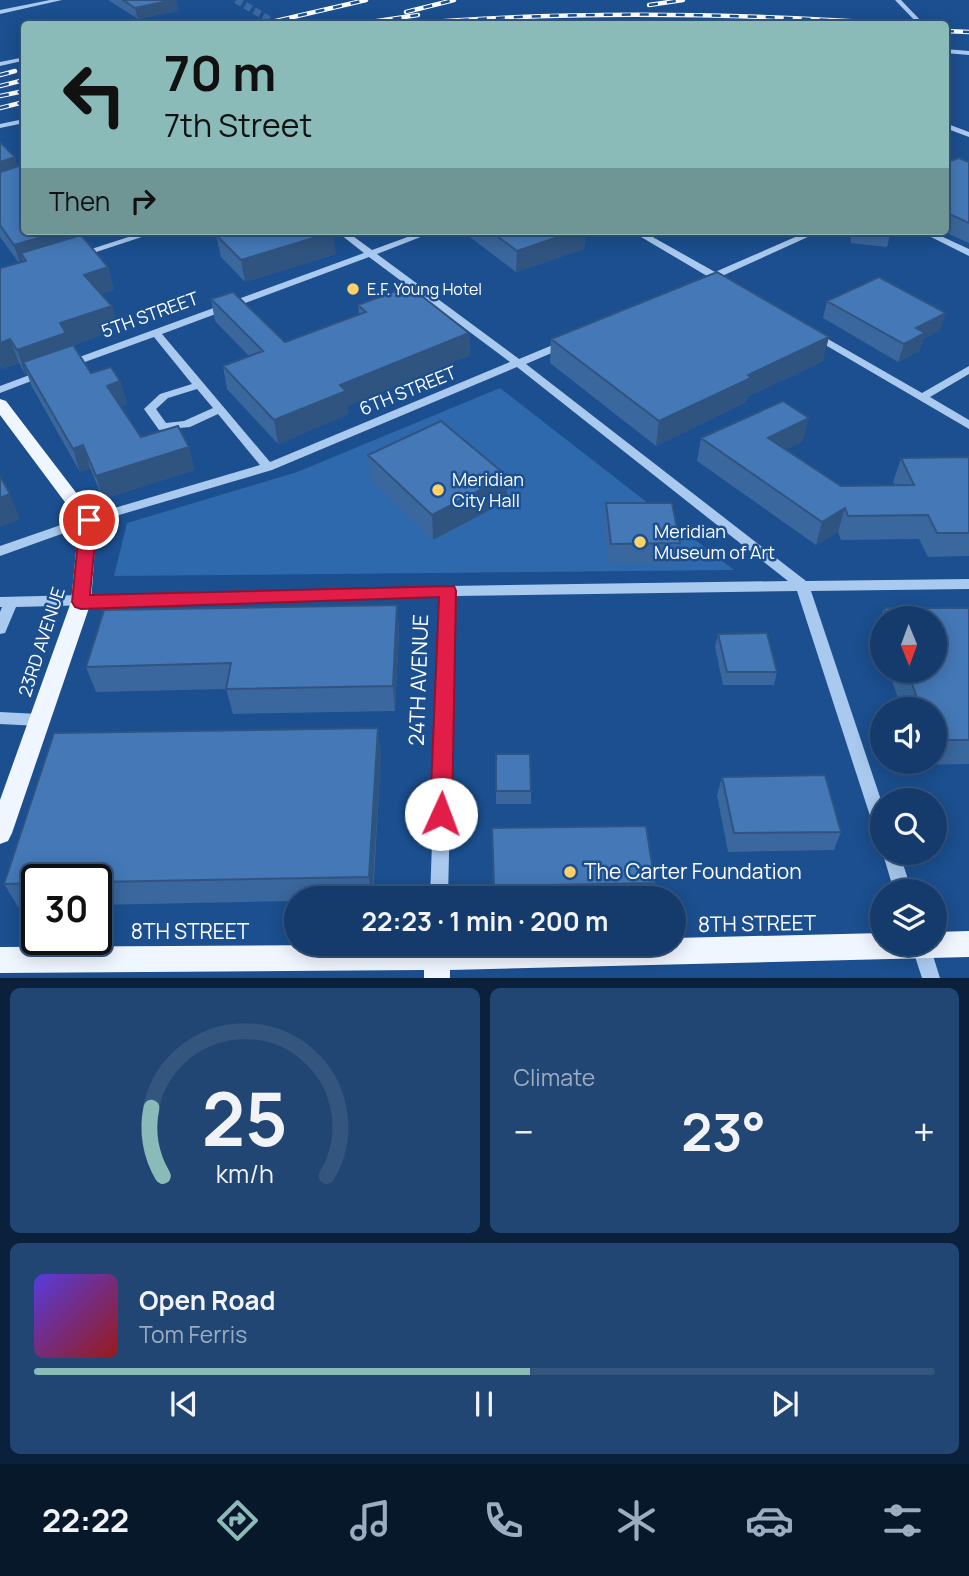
<!DOCTYPE html>
<meta charset="utf-8">
<style>
body{margin:0;font-family:Manrope,sans-serif;background:#214673;color:#f1f3f6;height:100vh;display:flex;flex-direction:column;font-size:26px;white-space:nowrap}
*{box-sizing:border-box;margin:0}
p{font-size:23px;color:#9dadc1}
.icon{flex:none;width:38px;height:38px;fill:none;stroke:currentColor;stroke-width:2;stroke-linecap:round;stroke-linejoin:round}
.map{position:relative;height:978px;overflow:hidden}
.panel{display:flex;flex-direction:column;gap:10px;padding:10px;background:#0b203b;flex:1}
.panel>*{flex:none}
.guide{position:absolute;left:21px;top:21px;width:928px;height:214px;border-radius:7px;box-shadow:0 4px 18px #0003,0 0 0 2px #33557e;background:#8bbbb9;color:#111;overflow:hidden}
.needle{width:46px;rotate:179deg}
.tools{position:absolute;left:870px;top:606px;display:grid;gap:14px}
.tools a{display:grid;place-items:center;width:77px;height:77px;border-radius:50%;background:#143b6b;box-shadow:0 4px 18px #0003,0 0 0 2px #33557e;font-size:35px}
.speed{position:absolute;left:21px;top:864px;display:flex;gap:14px;font-size:35px;font-weight:700;text-align:center}
.speed>*{display:grid;place-content:center;width:91px;height:91px;border-radius:50%;background:#143b6b;box-shadow:0 4px 18px #0003,0 0 0 2px #33557e;line-height:1}
.speed .limit{border:4px solid #111;border-radius:10px;background:#fff;color:#111}
.pin{position:absolute;display:grid;place-items:center;width:60px;height:60px;color:#fff;margin:-30px;border:4px solid #fff;border-radius:50%;box-shadow:0 2px 7px #0007}
.me{position:absolute;width:77px;margin:-38px;rotate:2deg;stroke-linejoin:round;filter:drop-shadow(0 0 5px #0008)}
.turn{display:flex;align-items:center;gap:24px;height:147px;padding:0 28px;font-size:32px}
.turn .icon{width:91px;height:91px;stroke-width:2.5}
.turn b{display:block;font-size:49px;line-height:60px}
.then{display:flex;align-items:center;height:66px;padding:0 28px;background:#0003;gap:14px;font-size:26px}
.big{font-size:52px;font-weight:700;line-height:1.1}
.panel .widget{flex:1;display:flex;flex-direction:column;justify-content:center;gap:10px;min-width:0;padding:0 24px;border-radius:10px;background:#214673}
.panel .dial{align-items:center;gap:0}
.dial svg{height:182px;overflow:visible;fill:none;stroke:#33557e;stroke-width:7;stroke-linecap:round;text-anchor:middle}
.dial text{fill:#f1f3f6;stroke:none}
.song{display:flex;align-items:center;gap:21px}
.cover{width:84px;height:84px;border-radius:10px;background:linear-gradient(135deg,hsl(250 70% 55%),hsl(0 70% 35%))}
.played{height:7px;border-radius:4px;background:linear-gradient(90deg,#8bbbb9 55%,#33557e 55%)}
.keys{display:flex;justify-content:space-around;direction:ltr}
.heat{display:flex;justify-content:space-between;align-items:center;font-size:38px;direction:ltr}
.panel .tiles{flex:1;display:grid;gap:10px;grid-template-columns:1fr 1fr}
.widget:last-child{grid-column:span 2}
.trip{position:absolute;left:284px;top:886px;width:402px;height:70px;border-radius:35px;background:#143b6b;box-shadow:0 4px 18px #0003,0 0 0 2px #33557e;font-weight:700;line-height:70px;text-align:center}
.tabs{display:flex;height:112px;justify-content:space-around;align-items:center;background:#08182b;color:#9dadc1}
.tabs .icon{width:49px;height:49px}
.tabs .selected{color:#8bbbb9}
.tabs b{font-size:32px;color:#f1f3f6}
.map>svg:first-child{display:block}
</style>
<div class="map">
<svg width="969" height="978" viewBox="0 0 969 978">
<rect width="100%" height="100%" fill="#1b4f8f"/>
<path fill="#2e69ad" d="M 500,388 L 734,570 L 114,576 L 127,523 L 297,472 Z"/>
<g fill="none" stroke-linecap="round" stroke-linejoin="round">
<path stroke="#3d69a0" stroke-width="7" stroke-dasharray="7 3.5" stroke-linecap="butt" d="M 236,0 L 277,24"/>
<path fill="#a9c9ee" fill-rule="evenodd" d="M 50,0 L 62,0 L 0,14 L 0,10 Z
M 895,0 L 901,0 L 924,24 L 918,24 Z
M 945,49 L 969,51 L 969,55 L 945,53 Z
M 20,58 L 22,59 L 22,61 L 0,66 L 0,62 Z
M 24,119 L 24,123 L 0,128 L 0,124 Z
M 945,123 L 969,132 L 969,137 L 945,128 Z
M 147,231 L 160,231 L 84,256 L 81,257 L 76,254 Z
M 336,231 L 346,231 L 372,250 L 424,231 L 436,231 L 377,254 L 519,359 L 560,342 L 568,342 L 568,346 L 526,364 L 806,581 L 969,579 L 969,589 L 811,591 L 882,803 L 882,835 L 876,833 L 874,828 L 797,591 L 455,596 L 448,898 L 430,898 L 441,596 L 16,607 L 5,633 L 0,634 L 0,612 L 2,607 L 0,607 L 0,597 L 448,586 L 788,581 L 517,367 L 272,470 L 92,523 L 0,556 L 0,546 L 84,517 L 260,465 L 218,414 L 190,427 L 159,430 L 144,409 L 146,407 L 160,394 L 192,384 L 154,337 L 71,367 L 67,368 L 62,365 L 63,363 L 364,253 ZM 369,257 L 510,362 L 270,462 L 162,334 ZM 197,389 L 213,408 L 184,421 L 166,423 L 156,409 L 168,398 Z
M 631,231 L 642,231 L 715,272 L 809,231 L 821,231 L 722,276 L 725,279 L 723,281 L 714,280 L 705,283 L 700,280 L 707,276 Z
M 919,231 L 930,231 L 969,249 L 969,256 Z
M 814,331 L 922,393 L 969,366 L 969,374 L 930,397 L 969,420 L 969,429 L 810,336 L 810,332 Z
M 43,370 L 48,373 L 47,375 L 0,393 L 0,386 Z
M 0,712 L 39,714 L 44,716 L 47,720 L 44,724 L 39,726 L 0,724 Z
M 882,851 L 899,852 L 912,891 L 894,891 Z
M 911,944 L 929,943 L 940,978 L 922,978 Z"/>
<path fill="#f0f6ff" fill-rule="evenodd" d="M 0,399 L 6,401 L 97,520 L 91,602 L 12,833 L 8,841 L 0,844 L 0,800 L 71,602 L 79,521 L 0,415 Z
M 969,931 L 969,957 L 450,970 L 450,978 L 424,978 L 424,970 L 0,973 L 0,947 L 674,943 L 674,938 L 882,933 L 882,943 L 934,943 L 934,932 Z"/>
<g stroke="#fff" stroke-width="4.5">
<path id="rail" d="M 649,5 L 683,0
M 406,12 L 454,0
M 263,24 L 366,0
M 357,24 L 418,15
M 406,24 C 570,10 733,13 897,24
M 945,31 L 969,32
M 0,75 L 15,71
M 0,86 L 24,80
M 0,96 L 24,91
M 0,108 L 24,102"/>
</g>
<use href="#rail" stroke="#1b4f8f" stroke-width="2.5" stroke-dasharray="9" stroke-linecap="butt"/>
</g>
<path fill="#3a679d" d="M 108,0 L 176,0 L 178,11 L 138,19 Z
M 0,142 L 24,231 L 103,231 L 83,237 L 108,267 L 114,290 L 101,294 L 112,306 L 118,329 L 73,345 L 91,373 L 120,381 L 127,404 L 121,406 L 141,437 L 189,447 L 194,470 L 103,499 L 90,468 L 80,472 L 31,385 L 27,373 L 25,374 L 19,363 L 2,369 L 0,365 L 0,268 L 19,263 L 0,237 Z
M 945,152 L 950,161 L 969,162 L 969,243 L 942,231 L 945,231 Z
M 462,231 L 589,231 L 585,232 L 584,249 L 516,272 Z
M 850,231 L 891,231 L 887,247 L 851,243 Z
M 216,235 L 336,254 L 245,282 L 221,257 Z
M 211,299 L 285,342 L 359,315 L 358,305 L 469,333 L 470,355 L 347,406 L 348,414 L 278,444 L 227,389 L 223,366 L 249,356 L 215,321 Z
M 827,301 L 940,330 L 923,339 L 919,351 L 898,362 L 823,318 Z
M 551,339 L 823,361 L 747,397 L 746,402 L 656,446 L 550,363 Z
M 701,438 L 803,441 L 786,449 L 841,486 L 895,485 L 893,482 L 901,458 L 969,457 L 969,556 L 928,557 L 919,539 L 841,540 L 838,532 L 816,545 L 697,461 Z
M 368,455 L 507,501 L 433,540 L 371,480 Z
M 606,503 L 680,543 L 677,563 L 609,563 L 604,522 Z
M 397,605 L 399,630 L 395,711 L 233,714 L 226,689 L 96,692 L 86,667 Z
M 884,608 L 969,610 L 969,764 L 921,765 L 920,761 L 934,761 L 934,709 L 902,709 L 888,670 L 934,670 L 934,618 L 882,618 L 882,654 L 875,633 Z
M 718,634 L 777,672 L 774,685 L 723,685 L 715,647 Z
M 381,753 L 373,898 L 296,898 L 296,901 L 96,905 L 96,880 L 37,880 L 37,906 L 18,907 L 4,884 Z
M 496,754 L 531,791 L 531,804 L 496,804 Z
M 722,777 L 841,832 L 834,850 L 728,852 L 717,795 Z
M 492,828 L 655,883 L 652,898 L 493,898 Z"/>
<path fill="#305480" d="M 176,0 L 178,11 L 138,19 L 135,8 Z
M 15,157 L 21,177 L 0,184 L 0,162 Z
M 63,231 L 103,231 L 21,253 L 25,266 L 21,267 L 14,245 Z
M 568,231 L 589,231 L 585,232 L 584,249 L 516,272 L 517,251 Z
M 333,232 L 336,254 L 245,282 L 241,260 Z
M 108,267 L 114,290 L 91,298 L 84,275 Z
M 112,306 L 118,329 L 23,362 L 27,373 L 25,374 L 17,350 L 60,323 Z
M 946,313 L 940,330 L 923,339 L 919,351 L 898,362 L 904,344 L 916,328 Z
M 469,333 L 470,355 L 347,406 L 348,414 L 278,444 L 274,420 L 340,385 Z
M 829,337 L 823,361 L 747,397 L 746,402 L 656,446 L 659,421 L 748,375 Z
M 10,339 L 19,363 L 2,369 L 0,363 L 0,343 Z
M 120,381 L 127,404 L 114,408 L 107,386 Z
M 809,418 L 803,441 L 763,461 L 768,438 Z
M 83,445 L 90,468 L 80,472 L 73,449 Z
M 189,447 L 194,470 L 103,499 L 96,476 Z
M 507,476 L 507,501 L 433,540 L 432,515 Z
M 10,494 L 20,519 L 0,527 L 0,498 Z
M 845,508 L 838,532 L 816,545 L 822,522 Z
M 397,605 L 399,630 L 395,711 L 393,686 Z
M 378,728 L 381,753 L 372,898 L 369,877 Z"/>
<path fill="#4478b7" stroke="#305480" stroke-width="2" d="M 123,0 L 173,0 L 135,8 Z
M 0,142 L 15,157 L 0,162 Z
M 945,152 L 948,154 L 950,161 L 959,158 L 969,162 L 969,223 L 945,212 Z
M 21,163 L 24,167 L 24,231 L 63,231 L 14,245 L 0,225 L 0,172 L 19,166 Z
M 230,231 L 333,231 L 333,232 L 241,260 L 216,235 Z
M 490,231 L 576,231 L 517,251 Z
M 81,235 L 108,267 L 84,275 L 112,306 L 60,323 L 66,333 L 17,350 L 10,339 L 0,343 L 0,268 L 26,261 L 21,253 Z
M 717,272 L 829,337 L 748,375 L 751,378 L 659,421 L 551,339 Z
M 879,277 L 946,313 L 916,328 L 925,333 L 904,344 L 827,301 Z
M 409,286 L 469,333 L 340,385 L 346,391 L 274,420 L 223,366 L 263,351 L 211,299 L 233,292 L 285,342 L 366,312 L 358,305 Z
M 73,345 L 91,373 L 111,367 L 120,381 L 107,386 L 141,437 L 178,426 L 189,447 L 96,476 L 83,445 L 73,449 L 23,362 Z
M 783,401 L 809,418 L 768,438 L 841,486 L 914,485 L 901,458 L 969,457 L 969,533 L 937,533 L 928,515 L 848,516 L 845,508 L 822,522 L 701,438 Z
M 441,421 L 507,476 L 432,515 L 368,455 Z
M 0,476 L 10,494 L 0,498 Z
M 606,503 L 672,503 L 680,543 L 611,544 Z
M 397,605 L 393,686 L 226,689 L 231,663 L 86,667 L 104,610 Z
M 884,608 L 968,608 L 969,610 L 969,740 L 934,740 L 934,709 L 921,709 L 907,670 L 934,670 L 934,618 L 888,618 Z
M 767,633 L 777,672 L 727,672 L 718,634 Z
M 378,728 L 369,877 L 96,882 L 96,880 L 37,880 L 37,883 L 4,884 L 54,733 Z
M 496,754 L 530,754 L 531,791 L 496,791 Z
M 825,775 L 841,832 L 734,833 L 722,777 Z
M 646,826 L 655,883 L 494,886 L 492,828 Z"/>
<path fill="#e11d48" stroke="#92132f" stroke-width="2" d="M 89,514 L 97,520 L 90,595 L 454,586 L 456,591 L 452,814 L 449,821 L 441,823 L 433,821 L 430,814 L 439,597 L 81,609 L 75,607 L 72,602 L 80,520 Z"/>
<g fill="#ffd166" stroke="#1b4f8f" stroke-width="2.5">
<circle cx="353" cy="289" r="7"/>
<circle cx="438" cy="490" r="7"/>
<circle cx="640" cy="542" r="7"/>
<circle cx="570" cy="872" r="7"/>
</g>
<g text-anchor="middle" stroke-width="5" stroke-linejoin="round" paint-order="stroke">
<g font-size="16" fill="#fff" stroke="#1b4f8f" text-anchor="start">
<text x="367" y="295">E.F. Young Hotel</text>
</g>
<g font-size="18" fill="#fff" stroke="#1b4f8f">
<text transform="translate(150 315) rotate(-20)" y="6">5TH STREET</text>
<text transform="translate(408 391) rotate(-22)" y="6">6TH STREET</text>
<text transform="translate(42 642) rotate(-72)" y="6">23RD AVENUE</text>
</g>
<g font-size="18" fill="#fff" stroke="#1b4f8f" text-anchor="start">
<text x="452" y="486">Meridian<tspan x="452" dy="21">City Hall</tspan></text>
<text x="654" y="538">Meridian<tspan x="654" dy="21">Museum of Art</tspan></text>
</g>
<g font-size="21" fill="#fff" stroke="#1b4f8f">
<text transform="translate(419 680) rotate(-88)" y="7">24TH AVENUE</text>
<text transform="translate(757 924) rotate(-1)" y="7">8TH STREET</text>
<text x="190" y="939">8TH STREET</text>
</g>
<g font-size="21" fill="#fff" stroke="#1b4f8f" text-anchor="start">
<text x="584" y="879">The Carter Foundation</text>
</g>
</g>
</svg>
<div class="tools">
<a><svg class="needle" viewBox="-14 -14 28 28"><path d="M0-13l5 13h-10z" fill="#e53935"/><path d="M0 13l5-13h-10z" fill="#9dadc1"/></svg></a>
<a><svg class="icon" aria-label="sound" viewBox="0 0 24 24"><path d="M4 9h4l5-4v14l-5-4H4zM17 9q2 3 0 6"/></svg></a>
<a><svg class="icon" aria-label="search" viewBox="0 0 24 24"><circle cx="10" cy="10" r="6"/><path d="M15 15l6 6"/></svg></a>
<a><svg class="icon" aria-label="layers" viewBox="0 0 24 24"><path d="M12 4l9 5-9 5-9-5zM3 14l9 5 9-5"/></svg></a>
</div>
<div class="speed"><div class="limit">30</div></div>
<div class="pin" style="left:89px;top:520px;background:#d93025"><svg class="icon" aria-label="arrive" viewBox="0 0 24 24"><path d="M6 21V4h12l-3 4 3 4H6"/></svg></div>
<svg class="me" style="left:441px;top:814px" viewBox="-20 -20 40 40"><circle r="19" fill="#fff"/><path d="M0-13L10 11 0 6-10 11z" fill="#e11d48"/></svg>
<div class="trip">22:23 · 1 min · 200 m</div>
<div class="guide">
<div class="turn"><svg class="icon" aria-label="left" viewBox="0 0 24 24"><path d="M17 20v-9H6M10 6l-5 5 5 5"/></svg><div><b>70 m</b>7th Street</div></div>
<div class="then">Then<svg class="icon" aria-label="right" viewBox="0 0 24 24"><path d="M7 20v-9h11M14 6l5 5-5 5"/></svg></div>
</div>
</div>
<section class="panel">
<div class="tiles">
<div class="widget dial"><svg viewBox="0 0 100 80">
<path d="M14 69A42 42 0 1 1 86 69"/>
<path d="M14 69A42 42 0 0 1 9 39" stroke="#8bbbb9"/>
<text x="50" y="56" font-size="32" font-weight="700">25</text>
<text x="50" y="72" font-size="11">km/h</text>
</svg></div>
<div class="widget"><p>Climate</p>
<div class="heat"><a>−</a><b class="big">23°</b><a>+</a></div>
</div>
<div class="widget">
<div class="song"><i class="cover"></i><div><b>Open Road</b><p>Tom Ferris</p></div></div>
<div class="played"></div>
<div class="keys"><svg class="icon" aria-label="previous" viewBox="0 0 24 24"><path d="M18 5L8 12l10 7zM5 5v14"/></svg><svg class="icon" aria-label="pause" viewBox="0 0 24 24"><path d="M8 5v14M16 5v14"/></svg><svg class="icon" aria-label="next" viewBox="0 0 24 24"><path d="M6 5l10 7-10 7zM19 5v14"/></svg></div>
</div>
</div>
</section>
<nav class="tabs">
<b>22:22</b>
<svg class="icon selected" aria-label="directions" viewBox="0 0 24 24"><path d="M12 3l9 9-9 9-9-9zM9 14v-3h6M13 9l2 2-2 2"/></svg>
<svg class="icon" aria-label="music" viewBox="0 0 24 24"><path d="M9 18V5l10-2v13"/><circle cx="6" cy="18" r="3"/><circle cx="16" cy="16" r="3"/></svg>
<svg class="icon" aria-label="phone" viewBox="0 0 24 24"><path d="M5 4h4l2 5-3 2q2 4 5 5l2-3 5 2v4C11 20 4 13 5 4z"/></svg>
<svg class="icon" aria-label="climate" viewBox="0 0 24 24"><path d="M12 3v18M4 7l16 10M4 17L20 7"/></svg>
<svg class="icon" aria-label="car" viewBox="0 0 24 24"><path d="M5 17H2v-5l4-1 3-4h7l3 4 3 1v5h-3M9 17h6M6 11h13"/><circle cx="7" cy="17" r="2"/><circle cx="17" cy="17" r="2"/></svg>
<svg class="icon" aria-label="filters" viewBox="0 0 24 24"><path d="M4 7h16M4 17h16"/><circle cx="9" cy="7" r="2"/><circle cx="15" cy="17" r="2"/></svg>
</nav>
